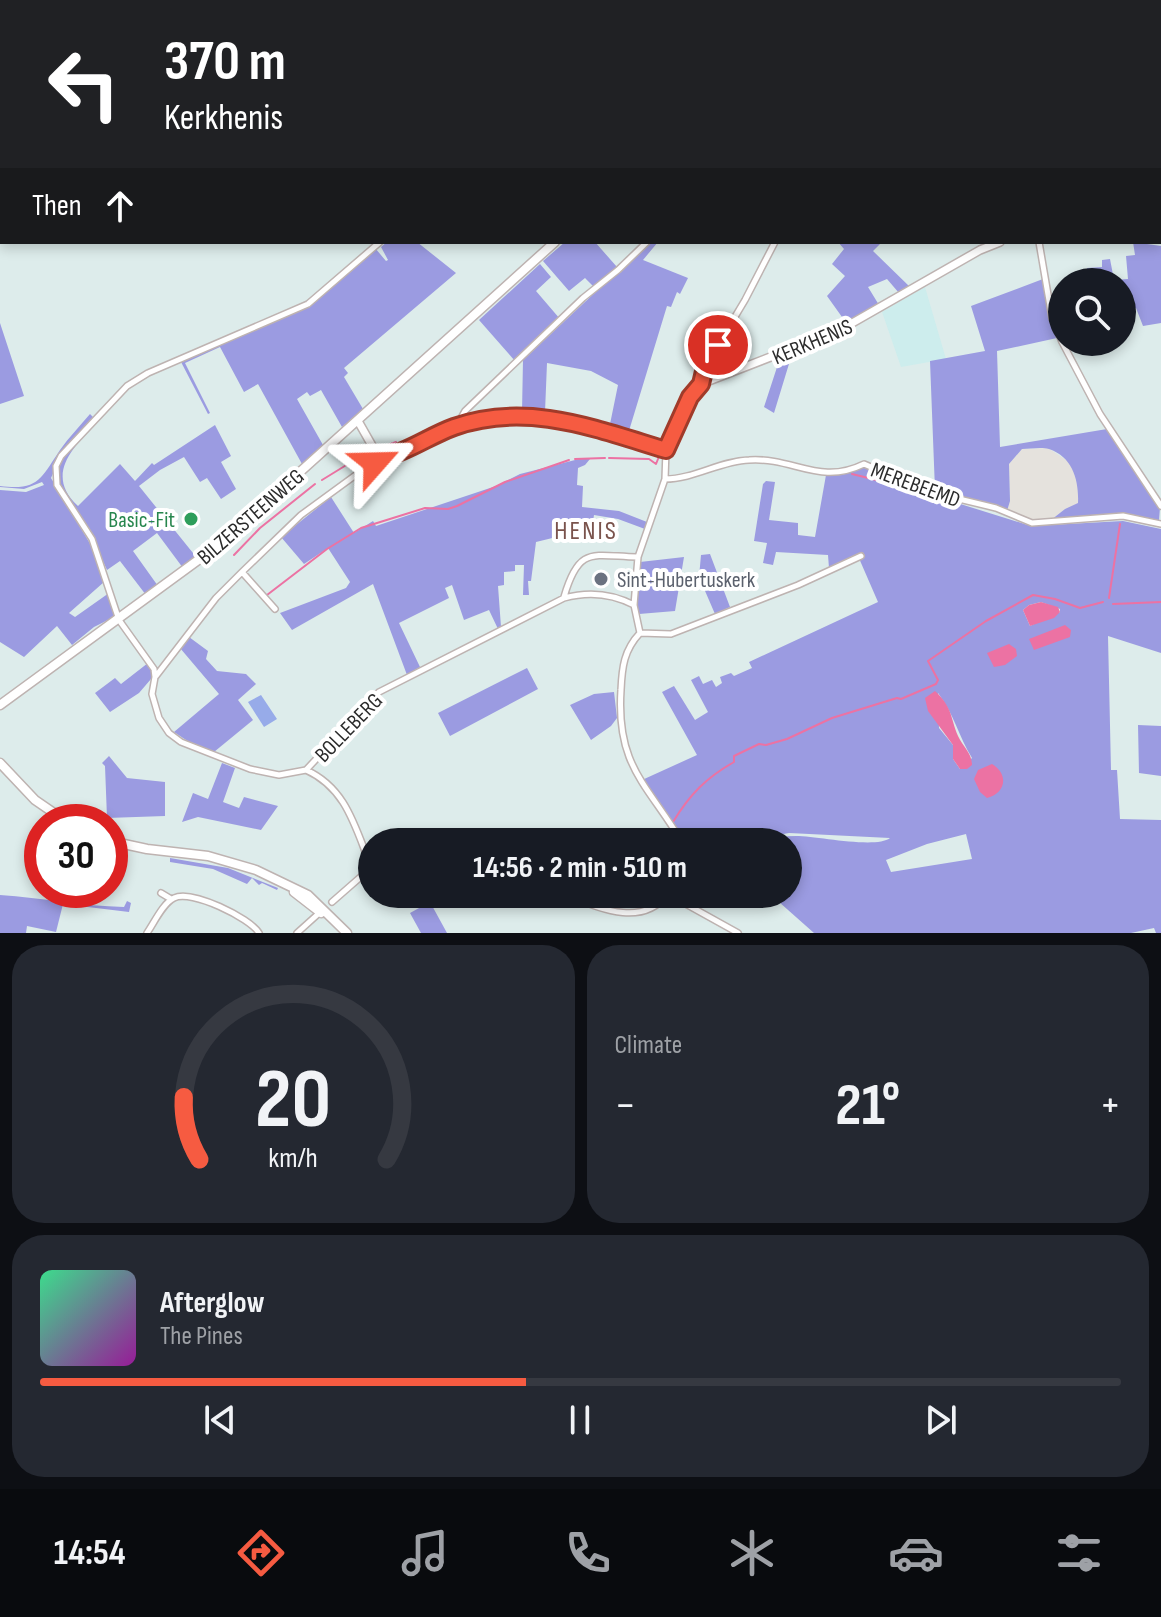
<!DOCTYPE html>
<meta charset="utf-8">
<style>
body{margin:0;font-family:"Sofia Sans Condensed",sans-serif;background:#242831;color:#f1f3f6;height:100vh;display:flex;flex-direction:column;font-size:30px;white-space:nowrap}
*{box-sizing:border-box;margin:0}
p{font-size:26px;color:#9ea1a6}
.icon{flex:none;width:44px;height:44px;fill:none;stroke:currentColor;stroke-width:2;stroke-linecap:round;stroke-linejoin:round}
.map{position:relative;height:933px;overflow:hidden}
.sheet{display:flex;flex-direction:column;gap:12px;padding:12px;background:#0d0f14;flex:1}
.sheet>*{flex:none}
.hud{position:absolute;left:0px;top:0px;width:1162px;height:244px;box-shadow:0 4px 12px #0003;background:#202124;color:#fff;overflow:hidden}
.buttons{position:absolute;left:1048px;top:268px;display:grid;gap:16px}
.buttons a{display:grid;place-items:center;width:88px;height:88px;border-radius:50%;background:#171b24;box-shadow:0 4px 12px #0003;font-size:40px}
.speed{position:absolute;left:24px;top:804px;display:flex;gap:16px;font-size:40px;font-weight:700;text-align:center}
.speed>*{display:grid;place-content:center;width:104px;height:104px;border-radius:50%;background:#171b24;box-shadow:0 4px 12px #0003;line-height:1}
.speed .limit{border:12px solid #d22;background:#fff;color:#111}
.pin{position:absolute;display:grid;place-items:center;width:68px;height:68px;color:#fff;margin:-34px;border:4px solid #fff;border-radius:50%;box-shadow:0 2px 8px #0007}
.me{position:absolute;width:88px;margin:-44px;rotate:65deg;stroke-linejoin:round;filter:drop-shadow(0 0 6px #0008)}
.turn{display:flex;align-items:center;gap:28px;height:168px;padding:0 32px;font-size:36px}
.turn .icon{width:104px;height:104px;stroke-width:2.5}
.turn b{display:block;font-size:56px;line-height:68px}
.then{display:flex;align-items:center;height:76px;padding:0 32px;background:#0003;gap:16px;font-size:30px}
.big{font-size:60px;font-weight:700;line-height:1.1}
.sheet .card{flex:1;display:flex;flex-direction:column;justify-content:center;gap:12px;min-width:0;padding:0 28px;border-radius:32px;background:#242831}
.sheet .dial{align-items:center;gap:0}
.dial svg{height:208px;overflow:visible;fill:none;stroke:#363941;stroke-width:7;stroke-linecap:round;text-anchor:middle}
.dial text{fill:#f1f3f6;stroke:none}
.song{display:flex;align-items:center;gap:24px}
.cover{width:96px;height:96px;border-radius:12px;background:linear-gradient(135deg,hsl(150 70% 55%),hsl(300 70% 35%))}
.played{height:8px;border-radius:4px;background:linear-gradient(90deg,#f65b41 45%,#363941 45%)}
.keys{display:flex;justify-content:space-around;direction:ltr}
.heat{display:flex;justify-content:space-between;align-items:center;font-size:44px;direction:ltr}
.sheet .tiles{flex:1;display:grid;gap:12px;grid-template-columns:1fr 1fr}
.card:last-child{grid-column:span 2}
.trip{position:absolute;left:358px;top:828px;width:444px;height:80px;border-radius:40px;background:#171b24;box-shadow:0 4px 12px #0003;font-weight:700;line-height:80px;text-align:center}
.tab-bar{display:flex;height:128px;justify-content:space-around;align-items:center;background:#090b0e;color:#9ea1a6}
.tab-bar .icon{width:56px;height:56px}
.tab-bar .active{color:#f65b41}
.tab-bar b{font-size:36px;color:#f1f3f6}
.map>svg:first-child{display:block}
</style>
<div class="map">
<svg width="1161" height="933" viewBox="0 0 1161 933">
<rect width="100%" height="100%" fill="#ddeceb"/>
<path fill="#e5e2dd" d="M 1048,448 L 1071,463 L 1079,488 L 1079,504 L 1065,509 L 1051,520 L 1031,522 L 1007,511 L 1010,501 L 1009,464 L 1022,449 Z"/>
<path fill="#cdeded" d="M 925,287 L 946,359 L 901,367 L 882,312 Z"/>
<path fill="#9b9be1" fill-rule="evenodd" d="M 199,0 L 422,0 L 412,2 Z
M 387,242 L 417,242 L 456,273 L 344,368 L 348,373 L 344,377 L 363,409 L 342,427 L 321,390 L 310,396 L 307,392 L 297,399 L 323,445 L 302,464 L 258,384 L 244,392 L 220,347 L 185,363 L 210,413 L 208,414 L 180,360 L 310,305 L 375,248 L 386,261 L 388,260 L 381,247 Z
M 565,242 L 595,242 L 617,267 L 595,288 L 585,278 L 569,291 L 543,261 Z
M 649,242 L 658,242 L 643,260 L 688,278 L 680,294 L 677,292 L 671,307 L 667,306 L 628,434 L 609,429 L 618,385 L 591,371 L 547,363 L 545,412 L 522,412 L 523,360 Z
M 838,242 L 877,242 L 880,244 L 873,251 L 910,287 L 899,293 L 887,279 L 868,287 L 879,305 L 847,324 L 827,296 L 845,276 L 832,264 L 844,249 Z
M 1133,242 L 1161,246 L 1161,323 L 1143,326 L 1136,308 L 1122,312 L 1122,282 L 1089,282 L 1087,268 L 1102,267 L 1102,260 L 1110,259 L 1114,280 L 1128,279 L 1126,256 L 1135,255 Z
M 540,264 L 551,277 L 536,291 L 560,319 L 515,361 L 479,320 Z
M 1043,279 L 1057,338 L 997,351 L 1000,447 L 1107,429 L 1160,507 L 1159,521 L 1121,514 L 1051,520 L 1065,509 L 1078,503 C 1079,481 1073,457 1049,449 C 1041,447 1030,449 1022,449 L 1009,464 L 1010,501 L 1007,511 L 935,490 L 930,361 L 985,351 L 971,306 Z
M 0,323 L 24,396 L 0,404 Z
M 726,338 L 741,347 L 747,363 L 725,370 L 724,365 L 713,358 Z
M 792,354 L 774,413 L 764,407 L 780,358 Z
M 90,414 L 93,417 L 64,449 L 51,478 L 95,552 L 104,582 L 69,613 L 75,617 L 109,593 L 116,616 L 94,627 L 72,645 L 57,626 L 24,657 L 0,642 L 0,490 L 26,492 L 44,485 L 42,482 L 24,489 L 0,487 L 0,486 C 39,491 41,478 60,450 C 69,437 80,426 90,414 Z
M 95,424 C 72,449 45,475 78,506 L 120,464 L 135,481 L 152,463 L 154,465 L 215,425 L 231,456 L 221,462 L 236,489 L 221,499 L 207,478 L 200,482 L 184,457 L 160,470 L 139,486 L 197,558 L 183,568 L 157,533 L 133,551 L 158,586 L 146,595 L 120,561 L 107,570 L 88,529 L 60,488 L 57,471 L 60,461 Z
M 579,459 L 590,459 L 585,465 L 578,468 L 577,485 L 583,486 L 582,507 L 619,511 L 647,522 L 645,529 L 618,519 L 594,515 L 591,533 L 581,531 L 536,542 L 531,581 L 528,581 L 529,595 L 523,595 L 524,565 L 515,565 L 515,571 L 504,572 L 504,585 L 498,586 L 501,627 L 498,629 L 489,610 L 464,620 L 452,585 L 445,588 L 449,598 L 399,623 L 420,667 L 407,675 L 373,584 L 292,630 L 280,613 L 346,588 L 350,582 L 328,548 L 304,564 L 281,537 L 331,497 L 354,533 L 373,521 L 376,526 L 496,486 L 520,474 Z
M 864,467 L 925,493 L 1031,526 L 1123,521 L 1161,529 L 1161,653 L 1108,636 L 1111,770 L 1117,770 L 1120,819 L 1161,820 L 1161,933 L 1156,933 L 1154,928 L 1131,933 L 814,933 L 770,894 L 788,894 L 788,842 L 751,842 C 766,838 780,836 796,836 C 817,836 876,849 890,838 L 789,833 L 739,842 L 734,833 L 684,842 L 642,780 L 697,755 L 662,692 L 674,686 L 695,720 L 708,712 L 691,680 L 699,676 L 703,684 L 712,680 L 716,687 L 722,683 L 720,677 L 731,673 L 734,676 L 752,668 L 749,662 L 878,602 L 858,556 L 829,568 L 828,555 L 776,552 L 773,565 L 763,563 L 767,543 L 754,541 L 763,484 L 766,481 L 775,482 L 769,520 L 798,523 L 798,535 L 815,537 L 826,475 L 842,475 ZM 1041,602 L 1060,609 L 1060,612 L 1030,626 L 1023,610 L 1029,605 ZM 938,693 C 954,714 959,737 972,758 L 960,769 L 953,759 L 953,745 L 939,728 ZM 966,834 L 972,859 L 891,872 L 886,860 L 927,844 Z
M 710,554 L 730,607 L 715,614 L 699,577 L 701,555 Z
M 684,557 L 675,611 L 639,614 L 636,598 L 640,562 Z
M 189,637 L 208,651 L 206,659 L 217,671 L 246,674 L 256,684 L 238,700 L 253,720 L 214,752 L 195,746 L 174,732 L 219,694 L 180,648 Z
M 148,663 L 151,669 L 151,679 L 139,693 L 110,712 L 95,693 L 115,678 L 121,684 Z
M 527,668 L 538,689 L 450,736 L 438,713 Z
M 614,692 L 617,718 L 611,726 L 591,740 L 570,705 L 594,694 Z
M 1138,725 L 1161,726 L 1161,776 L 1139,773 Z
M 109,756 L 127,778 L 165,782 L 165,816 L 107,818 L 105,766 L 102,763 Z
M 222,763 L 235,768 L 223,802 L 239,808 L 244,797 L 278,806 L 261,830 L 198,817 L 182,822 L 193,793 L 208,799 Z
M 170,858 L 228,868 L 278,888 L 277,890 L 262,883 L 259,885 L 252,878 L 247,884 L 213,869 L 170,862 Z
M 0,895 C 42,898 83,906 124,907 L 127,901 L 131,903 L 129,912 L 63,904 L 56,932 L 27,926 L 26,933 L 0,933 Z
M 430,902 L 447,933 L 421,933 L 410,913 Z"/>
<path fill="#97abe9" d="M 261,695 L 277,719 L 264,727 L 248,702 Z"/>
<path fill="#ec72a3" d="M 1041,602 L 1058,607 L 1060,612 L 1054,618 L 1030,626 L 1023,610 L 1029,605 Z
M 1065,625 L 1071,630 L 1070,637 L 1034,650 L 1029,639 Z
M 1009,644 L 1016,649 L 1017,656 L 1005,665 L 994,667 L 987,653 Z
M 935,691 C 953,708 950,717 958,736 C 963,747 972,753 972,765 L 967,769 L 960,769 L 953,759 L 953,745 L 928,711 L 925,698 Z
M 992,764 C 1009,774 1006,793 987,798 L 980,792 L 974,779 L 978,770 Z"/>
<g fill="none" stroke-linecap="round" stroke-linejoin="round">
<path stroke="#ec72a3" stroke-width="2" d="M 422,432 L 456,419
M 378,449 L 396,442
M 357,458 L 371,452
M 609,458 L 649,459 L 656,464 L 660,454
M 575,459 L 605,458
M 852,474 L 917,490
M 322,480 L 348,464
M 234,555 L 260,528 L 315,484
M 267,595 L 327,549 L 361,528 L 425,508 L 448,509 L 457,506 L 505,482 L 569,460
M 1109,598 L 1120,524
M 1113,604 L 1161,602
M 673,822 C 690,794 706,778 734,762 L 734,756 L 759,744 L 766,745 L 787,739 L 832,718 L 897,698 L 901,699 L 936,684 L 938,680 L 928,661 L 986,621 L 1033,595 L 1055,599 L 1080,608 L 1103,602"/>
<g stroke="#beb3b1" stroke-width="8">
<path id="minor" d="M 672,0 L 674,2
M 171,2 L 177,0
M 628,2 L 631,0
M 891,2 L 894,0
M 0,38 L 2,38
M 380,242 L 308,304 L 148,373 L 127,386 L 61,456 L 56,466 L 57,485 L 92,539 L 119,620 L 154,669 L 155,677 L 152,694 L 159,718 L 169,733 L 181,742 L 250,769 L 279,775 L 306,770 L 379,692 L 564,598 C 589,591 611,593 634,605
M 1039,242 L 1052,318 L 1062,342
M 1062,342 L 1100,414 L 1161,506
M 701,384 L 705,367 L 745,300 L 775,242
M 456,427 L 465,411 L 583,298 L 618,270 L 647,242
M 665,479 C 694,479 720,461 749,460 C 794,457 819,486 864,464 L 926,491 L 996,508 L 1032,523 L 1123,516 L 1161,524
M 242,572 L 275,609
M 564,597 C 579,545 593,556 637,557
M 640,633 L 671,634 L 798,585 L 861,556
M 640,633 C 624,650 622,667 621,690 C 616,766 647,784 682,842
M 640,633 L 634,605 L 638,557 L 665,479 L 666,450
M 156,676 L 216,598 L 242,572 L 301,515 L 379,458
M 306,770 C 344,787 354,823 368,859 L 368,868 L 364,874 L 332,902
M 161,893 L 171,899
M 564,894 C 597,907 641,929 668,894
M 663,901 L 684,903 L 738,933
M 147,933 C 154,923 163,903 174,898 C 191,889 250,918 259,933
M 297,933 L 317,915"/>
</g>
<g stroke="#beb3b1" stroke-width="10">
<path id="tertiary" d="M 765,0 L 767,2
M 1160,195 L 1161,194
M 358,421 L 379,458 C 405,454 429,436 454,427 C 527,401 596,429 666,450 L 690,397 L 701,384 L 840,330 L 980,250 L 1000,242"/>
</g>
<g stroke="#beb3b1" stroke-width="11">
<path id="secondary" d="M 817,2 L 819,0
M 0,705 L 220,544 L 555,242
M 0,763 L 35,800 L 67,822
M 110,841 L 147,849 L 208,856 L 256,870 L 308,895 L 347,933
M 294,892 L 321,913"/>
</g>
<use href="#minor" stroke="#fff" stroke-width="5"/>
<use href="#tertiary" stroke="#fff" stroke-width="7"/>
<use href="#secondary" stroke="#fff" stroke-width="8"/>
</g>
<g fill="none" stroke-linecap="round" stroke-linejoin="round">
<g stroke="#a03b2a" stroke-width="20">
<path id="route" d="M 375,463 L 379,458 C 405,454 429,436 454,427 C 527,401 596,429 666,450 L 690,397 L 701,384 L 705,367 L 718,345"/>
</g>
<use href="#route" stroke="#f65b41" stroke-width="14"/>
</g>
<circle fill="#2e9e5b" stroke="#fff" stroke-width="3" cx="191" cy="519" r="8"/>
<circle fill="#6b7280" stroke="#fff" stroke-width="3" cx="601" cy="579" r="8"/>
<g text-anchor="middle" stroke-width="8" stroke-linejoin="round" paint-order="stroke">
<g font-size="22" fill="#2b2b2b" stroke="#fff">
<text transform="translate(812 341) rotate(-23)" y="8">KERKHENIS</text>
<text transform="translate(916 484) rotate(20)" y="8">MEREBEEMD</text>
<text transform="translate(250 516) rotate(-41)" y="8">BILZERSTEENWEG</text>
<text transform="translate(348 727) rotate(-46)" y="8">BOLLEBERG</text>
</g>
<g font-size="22" fill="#27864d" stroke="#fff" text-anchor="end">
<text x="175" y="527">Basic-Fit</text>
</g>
<g font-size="22" fill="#5b616d" stroke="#fff" text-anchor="start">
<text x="617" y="587">Sint-Hubertuskerk</text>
</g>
<g font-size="26" letter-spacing="2" fill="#7a534c" stroke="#fff">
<text x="586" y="539">HENIS</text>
</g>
</g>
</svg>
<div class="buttons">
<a><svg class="icon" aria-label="search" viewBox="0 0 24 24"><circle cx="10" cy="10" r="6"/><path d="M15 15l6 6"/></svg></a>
</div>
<div class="speed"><div class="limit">30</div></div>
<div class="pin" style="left:718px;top:345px;background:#d93025"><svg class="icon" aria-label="arrive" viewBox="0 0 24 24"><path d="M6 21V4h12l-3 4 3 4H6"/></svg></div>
<svg class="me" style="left:375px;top:463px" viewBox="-20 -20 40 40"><path d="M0-17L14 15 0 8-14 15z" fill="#f65b41" stroke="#fff" stroke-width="4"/></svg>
<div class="trip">14:56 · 2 min · 510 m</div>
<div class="hud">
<div class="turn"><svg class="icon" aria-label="left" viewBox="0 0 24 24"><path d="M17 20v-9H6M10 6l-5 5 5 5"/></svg><div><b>370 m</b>Kerkhenis</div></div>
<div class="then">Then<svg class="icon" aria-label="ahead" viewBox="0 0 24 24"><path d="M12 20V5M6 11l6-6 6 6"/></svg></div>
</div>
</div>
<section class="sheet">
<div class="tiles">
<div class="card dial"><svg viewBox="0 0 100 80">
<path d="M14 69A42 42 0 1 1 86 69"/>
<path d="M14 69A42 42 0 0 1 8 45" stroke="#f65b41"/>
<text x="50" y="56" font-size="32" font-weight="700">20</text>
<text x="50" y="72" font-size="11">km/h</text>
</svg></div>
<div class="card"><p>Climate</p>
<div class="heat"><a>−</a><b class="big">21°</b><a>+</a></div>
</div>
<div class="card">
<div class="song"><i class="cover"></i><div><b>Afterglow</b><p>The Pines</p></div></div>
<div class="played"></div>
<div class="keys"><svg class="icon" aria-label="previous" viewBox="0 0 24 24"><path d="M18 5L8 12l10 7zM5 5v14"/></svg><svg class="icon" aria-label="pause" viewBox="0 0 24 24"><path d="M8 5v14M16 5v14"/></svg><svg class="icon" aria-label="next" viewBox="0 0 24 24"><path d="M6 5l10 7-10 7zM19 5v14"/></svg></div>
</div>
</div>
</section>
<nav class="tab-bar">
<b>14:54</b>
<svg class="icon active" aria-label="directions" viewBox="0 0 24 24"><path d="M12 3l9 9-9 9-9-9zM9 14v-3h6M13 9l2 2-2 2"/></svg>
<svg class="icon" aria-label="music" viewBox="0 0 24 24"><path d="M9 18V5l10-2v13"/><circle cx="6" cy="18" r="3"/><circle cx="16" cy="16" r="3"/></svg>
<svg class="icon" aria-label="phone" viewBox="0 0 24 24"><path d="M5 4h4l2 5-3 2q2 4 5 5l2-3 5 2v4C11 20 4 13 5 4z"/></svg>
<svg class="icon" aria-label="climate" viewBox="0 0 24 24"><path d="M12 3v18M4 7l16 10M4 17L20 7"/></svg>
<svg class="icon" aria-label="car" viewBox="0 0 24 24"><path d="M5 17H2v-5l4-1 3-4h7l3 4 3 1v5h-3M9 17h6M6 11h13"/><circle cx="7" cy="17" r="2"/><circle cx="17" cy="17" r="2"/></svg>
<svg class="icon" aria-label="filters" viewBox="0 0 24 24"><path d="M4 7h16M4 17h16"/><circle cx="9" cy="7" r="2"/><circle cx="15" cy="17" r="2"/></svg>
</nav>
